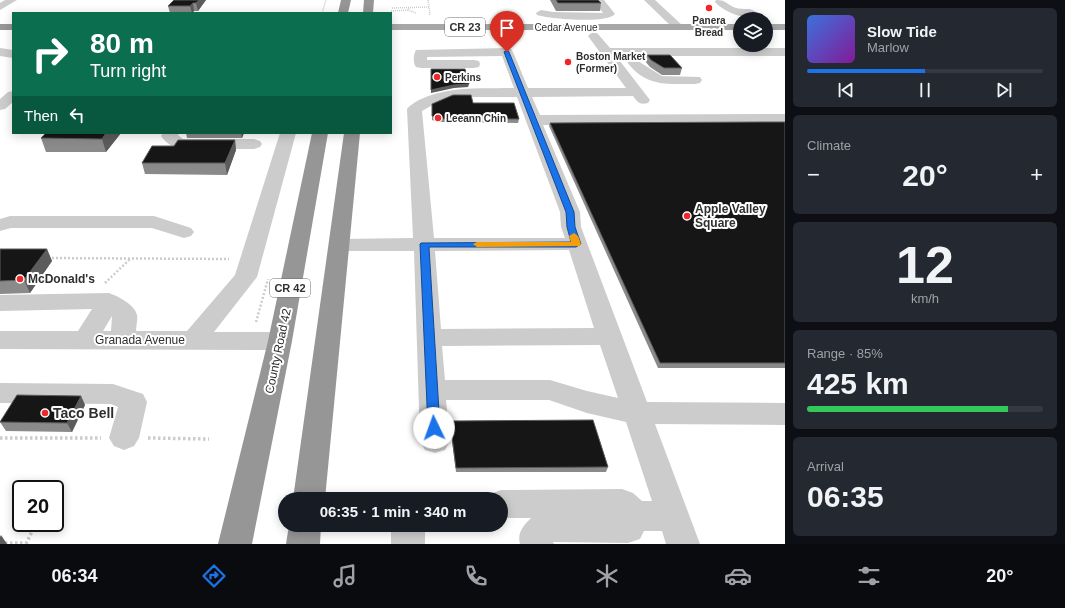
<!DOCTYPE html>
<meta charset="utf-8">
<style>
body{margin:0;font-family:Arial,sans-serif;background:#242831;color:#f1f3f6;height:100vh;display:flex;flex-direction:column;font-size:15px;white-space:nowrap}
*{box-sizing:border-box;margin:0}
p{font-size:13px;color:#9ea1a6}
.icon{flex:none;width:22px;height:22px;fill:none;stroke:currentColor;stroke-width:2;stroke-linecap:round;stroke-linejoin:round}
.map{position:relative;flex:1;overflow:hidden}
.panel{display:flex;flex-direction:column;gap:8px;padding:8px;background:#0d0f14;width:280px}
.panel>*{flex:none}
.hud{position:absolute;left:12px;top:12px;width:380px;height:122px;border-radius:0px;box-shadow:0 2px 10px #0003;background:#0b6e4f;color:#fff;overflow:hidden}
.controls{position:absolute;left:733px;top:12px;display:grid;gap:8px}
.controls a{display:grid;place-items:center;width:40px;height:40px;border-radius:50%;background:#171b24;box-shadow:0 2px 10px #0003;font-size:20px}
.speed{position:absolute;left:12px;top:480px;display:flex;gap:8px;font-size:20px;font-weight:700;text-align:center}
.speed>*{display:grid;place-content:center;width:52px;height:52px;border-radius:50%;background:#171b24;box-shadow:0 2px 10px #0003;line-height:1}
.speed .limit{border:2px solid #111;border-radius:6px;background:#fff;color:#111}
.pin{position:absolute;display:grid;place-items:center;width:34px;height:34px;color:#fff;margin:-41px -17px;border-radius:50% 50% 50% 0;rotate:-45deg;box-shadow:0 0 4px #0007}
.pin .icon{rotate:45deg}
.me{position:absolute;width:44px;margin:-22px;rotate:357deg;stroke-linejoin:round;filter:drop-shadow(0 0 3px #0008)}
.turn{display:flex;align-items:center;gap:14px;height:84px;padding:0 12px;font-size:18px}
.turn .icon{width:52px;height:52px;stroke-width:2.5}
.turn b{display:block;font-size:28px;line-height:34px}
.then{display:flex;align-items:center;height:38px;padding:0 12px;background:#0003;gap:8px;font-size:15px}
.big{font-size:30px;font-weight:700;line-height:1.1}
.panel .card{flex:1;display:flex;flex-direction:column;justify-content:center;gap:6px;min-width:0;padding:0 14px;border-radius:6px;background:#242831}
.panel .dial{align-items:center;gap:0}
.dial b{font-size:52px;line-height:1}
.song{display:flex;align-items:center;gap:12px}
.cover{width:48px;height:48px;border-radius:6px;background:linear-gradient(135deg,hsl(220 70% 55%),hsl(290 70% 35%))}
.played{height:4px;border-radius:2px;background:linear-gradient(90deg,#1a73e8 50%,#363941 50%)}
.keys{display:flex;justify-content:space-around;direction:ltr}
.heat{display:flex;justify-content:space-between;align-items:center;font-size:22px;direction:ltr}
.charge{height:6px;border-radius:3px;background:linear-gradient(90deg,#34c759 85%,#363941 0)}
.trip{position:absolute;left:278px;top:492px;width:230px;height:40px;border-radius:20px;background:#171b24;box-shadow:0 2px 10px #0003;font-weight:700;line-height:40px;text-align:center}
.menu{display:flex;height:64px;justify-content:space-around;align-items:center;background:#090b0e;color:#9ea1a6}
.menu .icon{width:28px;height:28px}
.menu .current{color:#1a73e8}
.menu b{font-size:18px;color:#f1f3f6}
main{display:flex;flex:1;min-height:0}
.map>svg:first-child{display:block}
</style>
<main>
<div class="map">
<svg width="785" height="544" viewBox="0 0 785 544">
<rect width="100%" height="100%" fill="#fff"/>
<g fill="none" stroke-linecap="round" stroke-linejoin="round">
<path stroke="#ccc" stroke-width="1.5" stroke-dasharray="1 1" stroke-linecap="butt" d="M 428,0 L 430,14 L 428,14
M 392,8 L 429,7
M 409,8 L 408,10 L 416,13
M 391,11 L 408,10
M 322,13 L 326,0"/>
<path stroke="#ccc" stroke-width="2.5" stroke-dasharray="2 2" stroke-linecap="butt" d="M 48,258 L 229,259
M 105,283 L 130,259
M 256,322 L 268,279"/>
<path stroke="#ccc" stroke-width="3.5" stroke-dasharray="2.5 2.5" stroke-linecap="butt" d="M 0,438 L 101,438
M 148,438 L 209,439
M 0,543 L 27,543
M 26,544 L 36,523"/>
<path fill="#ccc" fill-rule="evenodd" d="M 5,0 L 17,0 L 0,10 L 0,3 Z
M 593,0 L 604,0 L 615,14 C 607,24 550,19 537,15 L 536,13 L 541,10 L 553,12 L 603,13 Z
M 644,0 L 655,0 L 682,25 L 684,27 L 682,29 L 674,29 Z
M 716,0 C 727,0 727,5 736,8 C 743,10 752,7 757,13 C 749,23 722,11 715,2 Z
M 594,32 L 598,34 L 610,48 L 785,48 L 785,56 L 639,56 L 640,58 L 639,61 L 641,63 L 662,76 L 700,77 L 702,80 L 700,83 L 695,84 C 665,84 644,87 625,59 L 626,56 L 616,56 L 650,100 L 648,103 C 640,105 638,103 633,96 L 532,97 L 540,115 L 785,114 L 785,124 L 543,125 L 580,212 L 581,227 L 647,402 L 785,403 L 785,425 L 655,424 L 700,544 L 666,544 L 662,531 L 644,531 L 640,539 L 628,543 L 553,542 L 554,544 L 520,544 C 517,533 523,526 531,518 L 501,518 L 501,499 L 487,499 L 490,494 L 501,490 L 622,489 L 633,493 L 642,501 L 652,501 L 626,422 L 587,413 L 549,400 L 446,400 L 450,441 L 445,450 L 435,453 L 425,450 L 420,441 L 414,251 L 340,251 L 333,249 L 330,245 L 333,241 L 340,239 L 413,238 L 407,109 C 410,105 414,103 419,100 C 450,85 481,89 514,88 L 502,56 L 427,57 L 427,60 L 474,60 L 479,61 L 480,64 L 479,67 L 474,68 L 421,68 L 416,67 C 413,63 413,55 416,50 L 507,48 L 511,49 L 513,52 L 528,88 L 626,88 L 588,36 L 590,34 ZM 453,97 L 517,97 L 560,212 L 561,227 L 565,238 L 434,238 L 422,111 L 436,103 ZM 569,250 L 594,328 L 441,329 L 435,251 ZM 600,345 L 618,398 L 587,391 L 550,380 L 445,380 L 442,346 Z
M 0,48 L 13,50 L 13,58 L 0,56 Z
M 13,91 L 13,102 L 5,109 L 0,110 L 0,99 L 8,92 Z
M 163,133 L 179,133 L 178,135 L 183,139 L 254,139 L 260,141 L 262,144 L 260,147 L 254,149 L 179,149 C 172,147 165,142 161,136 Z
M 280,133 L 296,133 L 257,277 L 214,332 L 280,332 L 289,335 L 292,341 L 289,347 L 280,350 L 0,349 L 0,331 L 78,331 L 92,309 L 0,311 L 0,295 L 109,293 C 118,296 135,305 137,315 C 138,320 136,326 136,331 L 187,331 L 235,275 ZM 112,316 L 111,331 L 103,331 Z
M 10,216 L 154,216 L 191,228 L 194,232 L 191,236 L 184,238 L 152,228 L 11,228 L 0,231 L 0,219 Z
M 0,383 L 113,384 L 143,394 L 147,402 L 139,438 L 134,446 L 124,450 L 114,446 L 109,438 L 118,407 L 111,404 L 0,403 Z
M 393,525 L 427,525 L 425,531 L 425,544 L 391,544 L 391,529 Z"/>
<path fill="#a7a7a7" fill-rule="evenodd" d="M 391,24 L 740,24 L 740,30 L 391,30 Z
M 766,24 L 785,24 L 785,30 L 766,30 Z"/>
<path fill="#969696" fill-rule="evenodd" d="M 341,0 L 351,0 L 348,13 L 338,13 Z
M 364,0 L 374,0 L 373,13 L 363,13 Z
M 0,24 L 13,24 L 13,30 L 0,30 Z
M 312,133 L 328,133 L 292,341 L 252,544 L 218,544 L 268,341 Z
M 344,133 L 360,133 L 325,499 L 293,499 Z
M 289,525 L 321,525 L 320,544 L 286,544 Z"/>
</g>
<path fill="#8a8a8a" d="M 174,0 L 206,0 L 198,11 L 194,11 L 192,13 L 170,13 L 168,6 Z
M 550,0 L 598,0 L 601,3 L 600,11 L 556,11 Z
M 647,55 L 682,68 L 680,75 L 662,75 L 650,67 L 645,61 Z
M 473,103 L 519,119 L 518,123 L 439,122 L 432,120 L 432,104 Z
M 764,122 L 785,122 L 785,368 L 658,368 L 549,126 L 550,123 Z
M 46,133 L 121,133 L 106,152 L 46,152 L 41,138 Z
M 186,133 L 244,133 L 242,138 L 187,138 Z
M 235,140 L 236,150 L 227,175 L 145,174 L 142,163 L 174,146 Z
M 0,249 L 47,249 L 52,261 L 30,293 L 0,294 Z
M 81,396 L 85,405 L 72,432 L 6,431 L 0,422 Z
M 450,421 L 608,467 L 606,472 L 456,472 L 450,426 Z"/>
<path fill="#5c5c5c" d="M 199,0 L 206,0 L 198,11 L 196,3 Z
M 193,3 L 194,11 L 192,13 L 190,6 Z
M 469,84 L 468,87 L 454,88 L 431,93 L 431,90 L 454,85 Z
M 106,133 L 121,133 L 106,152 L 102,139 Z
M 241,133 L 244,133 L 242,138 Z
M 235,140 L 236,150 L 227,175 L 225,163 Z
M 47,249 L 52,261 L 30,293 L 24,280 Z
M 81,396 L 85,405 L 72,432 L 67,423 Z
M 1,535 L 7,544 L 0,544 L 0,537 Z"/>
<path fill="#161616" stroke="#5c5c5c" d="M 174,0 L 199,0 L 196,3 L 193,3 L 190,6 L 168,6 Z
M 556,0 L 598,0 L 601,3 L 558,3 Z
M 647,55 L 670,55 L 682,68 L 664,68 L 651,60 Z
M 431,69 L 465,69 L 469,84 L 454,85 L 431,90 Z
M 453,95 L 471,95 L 473,103 L 514,103 L 519,119 L 439,119 L 432,116 L 432,104 Z
M 764,122 L 785,122 L 785,363 L 660,363 L 550,123 Z
M 46,133 L 106,133 L 102,139 L 41,138 Z
M 178,140 L 235,140 L 225,163 L 142,163 L 152,146 L 174,146 Z
M 0,249 L 47,249 L 24,280 L 0,281 Z
M 17,395 L 81,396 L 67,423 L 0,422 Z
M 593,420 L 608,467 L 456,468 L 450,421 Z"/>
<path fill="#1a73e8" stroke="#114b97" d="M 507,50 L 509,52 L 574,212 L 575,227 L 581,244 L 576,247 L 429,247 L 440,428 L 438,432 L 434,433 L 430,432 L 428,428 L 420,244 L 421,243 L 571,242 L 567,227 L 566,212 L 504,52 Z"/>
<path fill="#f59e0b" d="M 574,233 L 578,236 L 581,244 L 580,246 L 477,247 L 473,244 L 477,242 L 571,242 L 569,236 Z"/>
<g fill="#ef2729" stroke="#fff" stroke-width="1.5">
<circle cx="709" cy="8" r="4"/>
<circle cx="568" cy="62" r="4"/>
<circle cx="437" cy="77" r="4"/>
<circle cx="438" cy="118" r="4"/>
<circle cx="687" cy="216" r="4"/>
<circle cx="20" cy="279" r="4"/>
<circle cx="45" cy="413" r="4"/>
</g>
<g text-anchor="middle" stroke-width="4" stroke-linejoin="round" paint-order="stroke">
<g font-size="10" font-weight="bold" fill="#2f2f2f" stroke="#fff" text-anchor="start">
<text x="709" y="24" text-anchor="middle">Panera<tspan x="709" dy="12">Bread</tspan></text>
<text x="576" y="60">Boston Market<tspan x="576" dy="12">(Former)</tspan></text>
<text x="445" y="81">Perkins</text>
<text x="446" y="122">Leeann Chin</text>
</g>
<g font-size="10" fill="#2f2f2f" stroke="#fff">
<text x="566" y="31">Cedar Avenue</text>
</g>
<g fill="#fff" stroke="#6d6d6d" stroke-width="1">
<rect x="445" y="18" width="40" height="18" rx="3"/>
<rect x="270" y="279" width="40" height="18" rx="3"/>
</g>
<g font-size="11" font-weight="bold" fill="#2f2f2f">
<text x="465" y="31">CR 23</text>
<text x="290" y="292">CR 42</text>
</g>
<g font-size="12" font-weight="bold" fill="#2f2f2f" stroke="#fff" text-anchor="start">
<text x="695" y="213">Apple Valley<tspan x="695" dy="14">Square</tspan></text>
<text x="28" y="283">McDonald's</text>
</g>
<g font-size="12" fill="#2f2f2f" stroke="#fff">
<text x="140" y="344">Granada Avenue</text>
<text transform="translate(278 351) rotate(-78)" y="4">County Road 42</text>
</g>
<g font-size="14" font-weight="bold" fill="#2f2f2f" stroke="#fff" text-anchor="start">
<text x="53" y="418">Taco Bell</text>
</g>
</g>
</svg>
<div class="controls">
<a><svg class="icon" aria-label="layers" viewBox="0 0 24 24"><path d="M12 4l9 5-9 5-9-5zM3 14l9 5 9-5"/></svg></a>
</div>
<div class="speed"><div class="limit">20</div></div>
<div class="pin" style="left:507px;top:52px;background:#d93025"><svg class="icon" aria-label="arrive" viewBox="0 0 24 24"><path d="M6 21V4h12l-3 4 3 4H6"/></svg></div>
<svg class="me" style="left:434px;top:428px" viewBox="-20 -20 40 40"><circle r="19" fill="#fff"/><path d="M0-13L10 11 0 6-10 11z" fill="#1a73e8"/></svg>
<div class="trip">06:35 · 1 min · 340 m</div>
<div class="hud">
<div class="turn"><svg class="icon" aria-label="right" viewBox="0 0 24 24"><path d="M7 20v-9h11M14 6l5 5-5 5"/></svg><div><b>80 m</b>Turn right</div></div>
<div class="then">Then<svg class="icon" aria-label="left" viewBox="0 0 24 24"><path d="M17 20v-9H6M10 6l-5 5 5 5"/></svg></div>
</div>
</div>
<section class="panel">
<div class="card">
<div class="song"><i class="cover"></i><div><b>Slow Tide</b><p>Marlow</p></div></div>
<div class="played"></div>
<div class="keys"><svg class="icon" aria-label="previous" viewBox="0 0 24 24"><path d="M18 5L8 12l10 7zM5 5v14"/></svg><svg class="icon" aria-label="pause" viewBox="0 0 24 24"><path d="M8 5v14M16 5v14"/></svg><svg class="icon" aria-label="next" viewBox="0 0 24 24"><path d="M6 5l10 7-10 7zM19 5v14"/></svg></div>
</div>
<div class="card"><p>Climate</p>
<div class="heat"><a>−</a><b class="big">20°</b><a>+</a></div>
</div>
<div class="card dial"><b>12</b><p>km/h</p></div>
<div class="card"><p>Range · 85%</p><b class="big">425 km</b><div class="charge"></div></div>
<div class="card"><p>Arrival</p><b class="big">06:35</b></div>
</section>
</main>
<nav class="menu">
<b>06:34</b>
<svg class="icon current" aria-label="directions" viewBox="0 0 24 24"><path d="M12 3l9 9-9 9-9-9zM9 14v-3h6M13 9l2 2-2 2"/></svg>
<svg class="icon" aria-label="music" viewBox="0 0 24 24"><path d="M9 18V5l10-2v13"/><circle cx="6" cy="18" r="3"/><circle cx="16" cy="16" r="3"/></svg>
<svg class="icon" aria-label="phone" viewBox="0 0 24 24"><path d="M5 4h4l2 5-3 2q2 4 5 5l2-3 5 2v4C11 20 4 13 5 4z"/></svg>
<svg class="icon" aria-label="climate" viewBox="0 0 24 24"><path d="M12 3v18M4 7l16 10M4 17L20 7"/></svg>
<svg class="icon" aria-label="car" viewBox="0 0 24 24"><path d="M5 17H2v-5l4-1 3-4h7l3 4 3 1v5h-3M9 17h6M6 11h13"/><circle cx="7" cy="17" r="2"/><circle cx="17" cy="17" r="2"/></svg>
<svg class="icon" aria-label="filters" viewBox="0 0 24 24"><path d="M4 7h16M4 17h16"/><circle cx="9" cy="7" r="2"/><circle cx="15" cy="17" r="2"/></svg>
<b>20°</b>
</nav>
